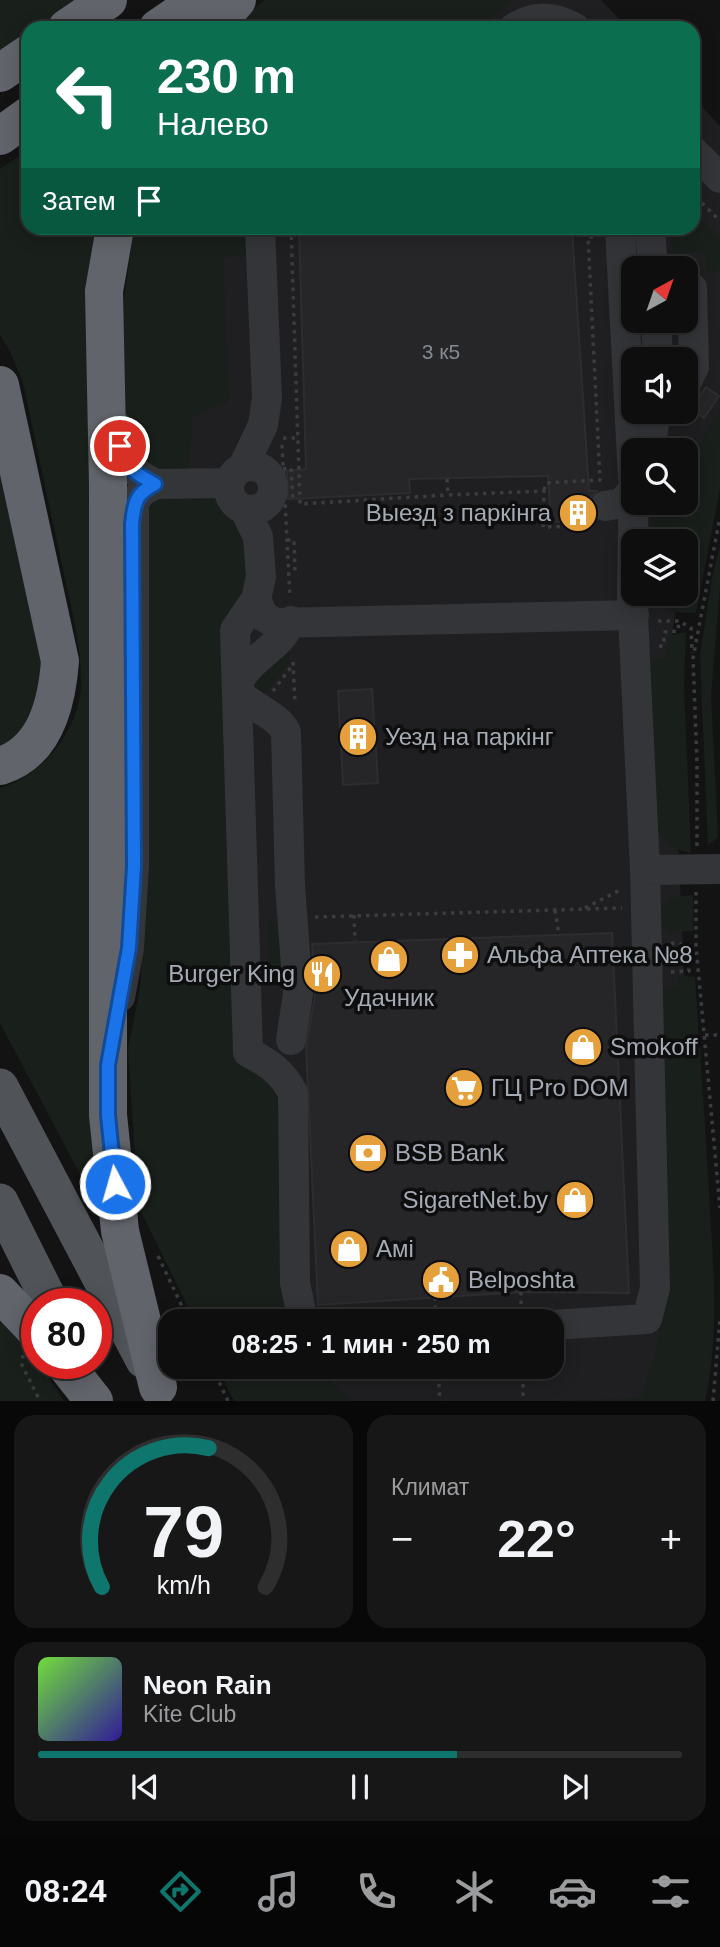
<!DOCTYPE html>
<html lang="ru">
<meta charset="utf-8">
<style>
body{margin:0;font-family:Arial,sans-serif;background:#171718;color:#f1f3f6;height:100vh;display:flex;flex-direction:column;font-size:26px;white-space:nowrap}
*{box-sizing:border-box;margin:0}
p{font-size:23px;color:#9b9c9e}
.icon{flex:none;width:38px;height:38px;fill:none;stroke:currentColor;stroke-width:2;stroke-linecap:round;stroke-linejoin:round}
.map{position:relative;height:1401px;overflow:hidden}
.sheet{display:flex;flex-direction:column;gap:14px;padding:14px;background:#080808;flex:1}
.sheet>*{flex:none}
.top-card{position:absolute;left:21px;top:21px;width:679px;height:214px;border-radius:21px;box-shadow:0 4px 18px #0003,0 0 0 2px #2e2e2f;background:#0b6e4f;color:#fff;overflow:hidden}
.needle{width:46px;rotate:40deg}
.buttons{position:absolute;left:621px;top:256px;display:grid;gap:14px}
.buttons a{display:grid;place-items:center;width:77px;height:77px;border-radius:14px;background:#0e0e0f;box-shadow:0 4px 18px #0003,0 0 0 2px #2e2e2f;font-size:35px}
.speed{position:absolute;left:21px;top:1288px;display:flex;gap:14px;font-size:35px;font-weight:700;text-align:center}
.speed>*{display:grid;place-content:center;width:91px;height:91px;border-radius:50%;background:#0e0e0f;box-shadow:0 4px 18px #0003,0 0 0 2px #2e2e2f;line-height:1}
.speed .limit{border:10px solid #d22;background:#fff;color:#111}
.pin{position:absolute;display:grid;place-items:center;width:60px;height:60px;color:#fff;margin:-30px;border:4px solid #fff;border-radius:50%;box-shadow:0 2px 7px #0007}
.me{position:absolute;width:77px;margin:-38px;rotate:354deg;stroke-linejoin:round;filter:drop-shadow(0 0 5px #0008)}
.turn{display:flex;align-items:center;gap:24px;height:147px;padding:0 21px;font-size:32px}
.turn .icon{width:91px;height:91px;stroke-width:2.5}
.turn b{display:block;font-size:49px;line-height:60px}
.then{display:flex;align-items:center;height:66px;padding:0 21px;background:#0003;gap:14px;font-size:26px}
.big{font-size:52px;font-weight:700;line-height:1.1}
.sheet .card{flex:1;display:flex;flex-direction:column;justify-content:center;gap:10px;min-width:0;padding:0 24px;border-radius:21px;background:#171718}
.sheet .dial{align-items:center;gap:0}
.dial svg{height:182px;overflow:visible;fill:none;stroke:#2e2e2f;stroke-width:7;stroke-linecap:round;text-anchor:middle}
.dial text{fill:#f1f3f6;stroke:none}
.song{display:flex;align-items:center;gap:21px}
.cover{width:84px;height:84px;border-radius:10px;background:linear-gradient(135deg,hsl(100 70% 55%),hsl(250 70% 35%))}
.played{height:7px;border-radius:4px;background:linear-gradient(90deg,#0f766e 65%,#2e2e2f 65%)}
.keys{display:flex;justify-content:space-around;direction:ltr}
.heat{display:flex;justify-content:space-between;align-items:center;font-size:38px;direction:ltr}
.sheet .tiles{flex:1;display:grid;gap:14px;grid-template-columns:1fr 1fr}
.card:last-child{grid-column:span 2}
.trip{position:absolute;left:158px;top:1309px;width:406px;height:70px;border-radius:21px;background:#0e0e0f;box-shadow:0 4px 18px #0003,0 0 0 2px #2e2e2f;font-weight:700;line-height:70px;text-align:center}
.tab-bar{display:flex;height:112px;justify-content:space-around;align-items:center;background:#060606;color:#9b9c9e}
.tab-bar .icon{width:49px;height:49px}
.tab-bar .active{color:#0f766e}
.tab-bar b{font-size:32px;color:#f1f3f6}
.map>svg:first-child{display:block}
</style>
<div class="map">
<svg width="720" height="1401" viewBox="0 0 720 1401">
<rect width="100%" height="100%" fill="#131314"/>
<path fill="#1f1f21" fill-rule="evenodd" d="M 406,0 L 601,0 L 628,28 L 362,28 Z
M 693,97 L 720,126 L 720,443 L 686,541 L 634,541 L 634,593 L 677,593 L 670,658 L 703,1401 L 242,1401 L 224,1367 L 551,1367 L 551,1321 L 202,1321 L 175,268 L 188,228 L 693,228 ZM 634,268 L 686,268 L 686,320 L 634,320 ZM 634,359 L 686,359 L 686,411 L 634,411 ZM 634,450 L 686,450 L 686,502 L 634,502 Z"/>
<path fill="#191f1a" d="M 0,0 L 80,0 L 37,28 L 28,28 L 28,34 L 0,52 Z
M 264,0 L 515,0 L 478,28 L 234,28 Z
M 28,150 L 28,228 L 105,228 L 99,1210 L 0,1023 L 0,788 C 43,775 78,732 81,686 C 82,645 70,605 62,565 C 49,505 36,444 23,383 L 10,351 L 0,335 L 0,169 Z
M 693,212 L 720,240 L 720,271 L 707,272 L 706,252 L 673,253 L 670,228 L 693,228 Z
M 134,228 L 247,228 L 249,256 L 223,257 L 229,401 L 192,417 L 188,471 L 144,474 L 125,459 L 123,306 Z
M 720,410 L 720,489 L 696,613 L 667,612 L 665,593 L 686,593 L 686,541 L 651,541 L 650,502 L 679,507 L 680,502 L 686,502 C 686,467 702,439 720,410 Z
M 0,473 L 43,663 L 42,698 L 27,729 L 0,749 Z
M 173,492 L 212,498 L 241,522 L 256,578 L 227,628 L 237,1066 L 254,1063 L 277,1081 L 284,1321 L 195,1321 L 138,1206 L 128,1049 L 140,989 L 143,940 L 142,502 Z
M 720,546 L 720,587 L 711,696 L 718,837 L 708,845 L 700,656 L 712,576 Z
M 686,632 L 684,686 L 691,853 C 669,848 662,841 652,821 L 647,660 L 666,658 L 668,636 Z
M 288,640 L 290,662 L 262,696 L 255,691 L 249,674 Z
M 693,895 L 693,931 L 669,932 L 656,922 C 659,902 674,896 693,895 Z
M 268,919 L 280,929 L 281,979 L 269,970 Z
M 677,975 L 695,977 C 700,1055 706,1133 710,1210 C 714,1274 719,1338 705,1401 L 562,1401 L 641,1398 L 655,1355 L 666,1298 L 655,988 L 679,987 Z
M 0,1308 L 7,1315 L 64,1401 L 0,1401 Z
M 217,1367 L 315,1367 L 351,1401 L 234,1401 Z"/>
<path fill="#262628" stroke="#2d2d30" stroke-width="2" d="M 299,228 L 572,228 L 589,491 L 597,491 L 589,499 L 588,508 L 596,520 L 551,522 L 548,476 L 409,479 L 410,493 L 288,499 L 287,471 L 306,469 Z
M 706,387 L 719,396 L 704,418 L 691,409 Z
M 372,689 L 378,783 L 343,785 L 338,691 Z
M 612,933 L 629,1293 L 521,1292 L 318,1305 L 306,1047 L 315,996 L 312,944 Z"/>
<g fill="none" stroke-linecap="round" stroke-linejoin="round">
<path stroke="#3a3c40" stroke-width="3.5" stroke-dasharray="3.5 5" stroke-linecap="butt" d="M 693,194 L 703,204
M 693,204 L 703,204 L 720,221
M 291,228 L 300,504 L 448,495
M 283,438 L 298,438
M 282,445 L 290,598
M 283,469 L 291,468 L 293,502
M 447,479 L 448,495 L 544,491 L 543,527 L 589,526
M 544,490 L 546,483 L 600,480 L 588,237 L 596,237
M 287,540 L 294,540 L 295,573
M 658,621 L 679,621 L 691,628 L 692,653
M 659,646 L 663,646 L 665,632 L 678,631 L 679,621
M 293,662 L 295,703
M 273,691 L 292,666
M 697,846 L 697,763 L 693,658 L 720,517
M 696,892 L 696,946 L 720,1208
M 585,908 L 622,889
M 555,910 L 559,935
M 354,915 L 355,941
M 315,917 L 622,908
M 671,943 L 696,946
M 671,972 L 689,971 L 688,943
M 705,1035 L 720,1035
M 158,1256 L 189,1321
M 521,1292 L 521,1321
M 435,1297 L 436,1321
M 23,1355 L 22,1365 L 40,1401
M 212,1367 L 228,1401
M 438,1367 L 440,1401
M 523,1367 L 523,1401
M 713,1401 L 720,1319"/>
<path stroke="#343539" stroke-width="30" d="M 514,28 C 534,15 554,16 575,28
M 693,151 L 720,178
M 620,228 L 633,478
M 650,228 L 653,268
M 656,320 L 658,359
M 686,383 L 694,367 L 692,288
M 116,425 C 119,456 128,471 155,484
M 645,450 L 653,432 L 655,411
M229 488a22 22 0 1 1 44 0a22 22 0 1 1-44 0Z
M 243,467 L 263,425 L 267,398 L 260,228
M 605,506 L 622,503 L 633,490
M 245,510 L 258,537 L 261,577 L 256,599 L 264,617 L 276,623 L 634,615
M 256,599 L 235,630 L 248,1052 C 268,1063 282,1071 293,1093 L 295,1283 L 302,1316 L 309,1321
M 238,683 C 251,656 280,649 291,621
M 238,692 C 252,708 277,714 286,732 L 290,885 L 298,994 L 291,1040
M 645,870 L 720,869
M 120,997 L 129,948 L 134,866 L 134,501 L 144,490 L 155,484 L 229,483
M 551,1325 L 647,1319 L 655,1288 L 645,870 L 632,594 L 634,477"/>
<path stroke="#505358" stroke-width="37" d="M 0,1087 L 144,1360
M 0,1202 L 51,1304"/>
<path stroke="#61646a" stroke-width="38" d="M 67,28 L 108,0
M 158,28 L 199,0
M 212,28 L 237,0
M 0,73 L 28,54
M 0,136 L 28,116
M 115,228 L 104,291 L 108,485 L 108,1115 L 120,1231 L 158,1387
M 0,385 L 60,661 C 57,702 46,752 0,766
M 0,1293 L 37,1332
M 64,1363 L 94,1401"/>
</g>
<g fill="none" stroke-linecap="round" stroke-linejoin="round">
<g stroke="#114b97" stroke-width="18">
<path id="route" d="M 115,1184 L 108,1115 L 108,1065 L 129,948 L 134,866 L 132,524 C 134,503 136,493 155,484 C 137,475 125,467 120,446"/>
</g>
<use href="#route" stroke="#1a73e8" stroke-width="12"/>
</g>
<defs>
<g id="building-disc" transform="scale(2.0125)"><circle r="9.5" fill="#e5a03b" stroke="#0e0e0f"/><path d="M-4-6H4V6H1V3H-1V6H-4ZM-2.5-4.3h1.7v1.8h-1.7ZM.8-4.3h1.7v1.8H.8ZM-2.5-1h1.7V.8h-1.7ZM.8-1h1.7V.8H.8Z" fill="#fff"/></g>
<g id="pharmacy-disc" transform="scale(2.0125)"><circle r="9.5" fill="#e5a03b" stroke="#0e0e0f"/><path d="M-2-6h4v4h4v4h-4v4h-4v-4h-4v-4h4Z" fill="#fff"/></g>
<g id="shop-disc" transform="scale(2.0125)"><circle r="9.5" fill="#e5a03b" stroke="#0e0e0f"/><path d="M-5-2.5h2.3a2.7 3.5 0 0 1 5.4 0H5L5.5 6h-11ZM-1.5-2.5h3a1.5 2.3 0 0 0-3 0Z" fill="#fff"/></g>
<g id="restaurant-disc" transform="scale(2.0125)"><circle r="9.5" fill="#e5a03b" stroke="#0e0e0f"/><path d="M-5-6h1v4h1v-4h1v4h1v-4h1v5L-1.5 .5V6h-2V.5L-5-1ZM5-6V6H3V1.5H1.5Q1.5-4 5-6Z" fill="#fff"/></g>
<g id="supermarket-disc" transform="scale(2.0125)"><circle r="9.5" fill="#e5a03b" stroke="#0e0e0f"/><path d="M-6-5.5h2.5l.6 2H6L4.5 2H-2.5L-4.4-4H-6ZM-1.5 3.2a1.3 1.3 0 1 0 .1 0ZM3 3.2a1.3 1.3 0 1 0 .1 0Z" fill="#fff"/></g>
<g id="bank-disc" transform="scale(2.0125)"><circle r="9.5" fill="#e5a03b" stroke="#0e0e0f"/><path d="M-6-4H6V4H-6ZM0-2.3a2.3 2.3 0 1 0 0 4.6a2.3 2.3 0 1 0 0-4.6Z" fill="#fff"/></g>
<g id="civic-disc" transform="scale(2.0125)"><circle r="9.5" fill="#e5a03b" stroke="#0e0e0f"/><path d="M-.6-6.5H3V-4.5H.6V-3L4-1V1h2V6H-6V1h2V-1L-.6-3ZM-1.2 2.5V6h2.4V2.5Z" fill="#fff"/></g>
</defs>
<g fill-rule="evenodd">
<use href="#building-disc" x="578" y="513"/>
<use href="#building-disc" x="358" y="737"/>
<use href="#pharmacy-disc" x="460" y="955"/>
<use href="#shop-disc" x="389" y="959"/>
<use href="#restaurant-disc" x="322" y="974"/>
<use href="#shop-disc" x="583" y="1047"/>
<use href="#supermarket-disc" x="464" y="1088"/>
<use href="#bank-disc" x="368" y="1153"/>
<use href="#shop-disc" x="575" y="1200"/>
<use href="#shop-disc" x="349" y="1249"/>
<use href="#civic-disc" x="441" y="1280"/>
</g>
<g text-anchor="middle" stroke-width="7" stroke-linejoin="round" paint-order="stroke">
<g font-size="21" fill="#848990">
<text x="441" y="359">3 к5</text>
</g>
<g font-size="24" fill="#a5abb4" stroke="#0e0e0f" text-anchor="start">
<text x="551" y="521" text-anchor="end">Выезд з паркінга</text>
<text x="385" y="745">Уезд на паркінг</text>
<text x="487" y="963">Альфа Аптека №8</text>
<text x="295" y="982" text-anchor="end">Burger King</text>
<text x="389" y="1006" text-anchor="middle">Удачник</text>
<text x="610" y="1055">Smokoff</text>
<text x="491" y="1096">ГЦ Pro DOM</text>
<text x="395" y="1161">BSB Bank</text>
<text x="548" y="1208" text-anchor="end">SigaretNet.by</text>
<text x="376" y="1257">Амі</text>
<text x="468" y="1288">Belposhta</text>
</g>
</g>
</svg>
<div class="buttons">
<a><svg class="needle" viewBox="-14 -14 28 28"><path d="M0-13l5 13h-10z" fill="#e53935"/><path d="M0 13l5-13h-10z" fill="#9b9c9e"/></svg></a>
<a><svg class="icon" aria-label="sound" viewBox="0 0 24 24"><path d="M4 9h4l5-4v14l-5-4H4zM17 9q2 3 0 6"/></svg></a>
<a><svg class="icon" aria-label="search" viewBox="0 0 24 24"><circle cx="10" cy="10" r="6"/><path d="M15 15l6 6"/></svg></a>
<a><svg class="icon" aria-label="layers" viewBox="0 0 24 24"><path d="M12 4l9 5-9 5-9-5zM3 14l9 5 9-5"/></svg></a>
</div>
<div class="speed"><div class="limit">80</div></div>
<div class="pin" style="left:120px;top:446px;background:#d93025"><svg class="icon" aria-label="arrive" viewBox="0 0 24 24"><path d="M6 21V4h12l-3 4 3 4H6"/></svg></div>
<svg class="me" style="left:115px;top:1184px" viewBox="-20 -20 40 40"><circle r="17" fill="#1a73e8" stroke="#fff" stroke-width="3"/><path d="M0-11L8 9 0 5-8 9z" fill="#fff"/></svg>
<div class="trip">08:25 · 1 мин · 250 m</div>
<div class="top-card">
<div class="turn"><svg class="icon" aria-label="left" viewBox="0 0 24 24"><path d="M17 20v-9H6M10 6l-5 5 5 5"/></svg><div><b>230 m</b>Налево</div></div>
<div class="then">Затем<svg class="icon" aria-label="arrive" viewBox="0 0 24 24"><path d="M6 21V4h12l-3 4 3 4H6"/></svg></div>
</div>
</div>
<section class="sheet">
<div class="tiles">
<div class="card dial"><svg viewBox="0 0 100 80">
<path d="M14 69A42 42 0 1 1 86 69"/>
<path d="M14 69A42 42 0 0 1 61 8" stroke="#0f766e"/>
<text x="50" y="56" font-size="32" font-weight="700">79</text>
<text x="50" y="72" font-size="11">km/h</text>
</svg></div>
<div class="card"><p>Климат</p>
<div class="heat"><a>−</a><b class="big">22°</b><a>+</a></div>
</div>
<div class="card">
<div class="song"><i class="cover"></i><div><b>Neon Rain</b><p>Kite Club</p></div></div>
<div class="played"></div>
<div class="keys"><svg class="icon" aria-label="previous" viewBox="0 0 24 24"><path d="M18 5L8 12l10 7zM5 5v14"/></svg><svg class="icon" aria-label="pause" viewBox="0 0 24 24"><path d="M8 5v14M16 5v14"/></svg><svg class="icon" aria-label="next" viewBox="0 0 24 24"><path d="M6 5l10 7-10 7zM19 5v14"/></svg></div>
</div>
</div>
</section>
<nav class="tab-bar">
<b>08:24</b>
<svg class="icon active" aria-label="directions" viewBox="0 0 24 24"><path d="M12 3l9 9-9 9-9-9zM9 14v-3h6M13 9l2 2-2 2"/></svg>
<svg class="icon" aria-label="music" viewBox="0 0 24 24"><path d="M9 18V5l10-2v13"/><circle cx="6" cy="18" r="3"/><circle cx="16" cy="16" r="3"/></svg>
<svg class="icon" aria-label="phone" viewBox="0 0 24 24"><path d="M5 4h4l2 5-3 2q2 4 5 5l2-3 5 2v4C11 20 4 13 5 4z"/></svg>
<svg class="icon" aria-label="climate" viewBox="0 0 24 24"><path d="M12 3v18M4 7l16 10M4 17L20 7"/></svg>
<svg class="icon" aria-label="car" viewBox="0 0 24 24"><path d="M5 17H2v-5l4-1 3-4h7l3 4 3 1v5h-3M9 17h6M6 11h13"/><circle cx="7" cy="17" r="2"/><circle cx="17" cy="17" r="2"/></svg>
<svg class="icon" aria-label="filters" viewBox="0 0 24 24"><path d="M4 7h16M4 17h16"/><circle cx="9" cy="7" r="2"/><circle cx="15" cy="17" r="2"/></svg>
</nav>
